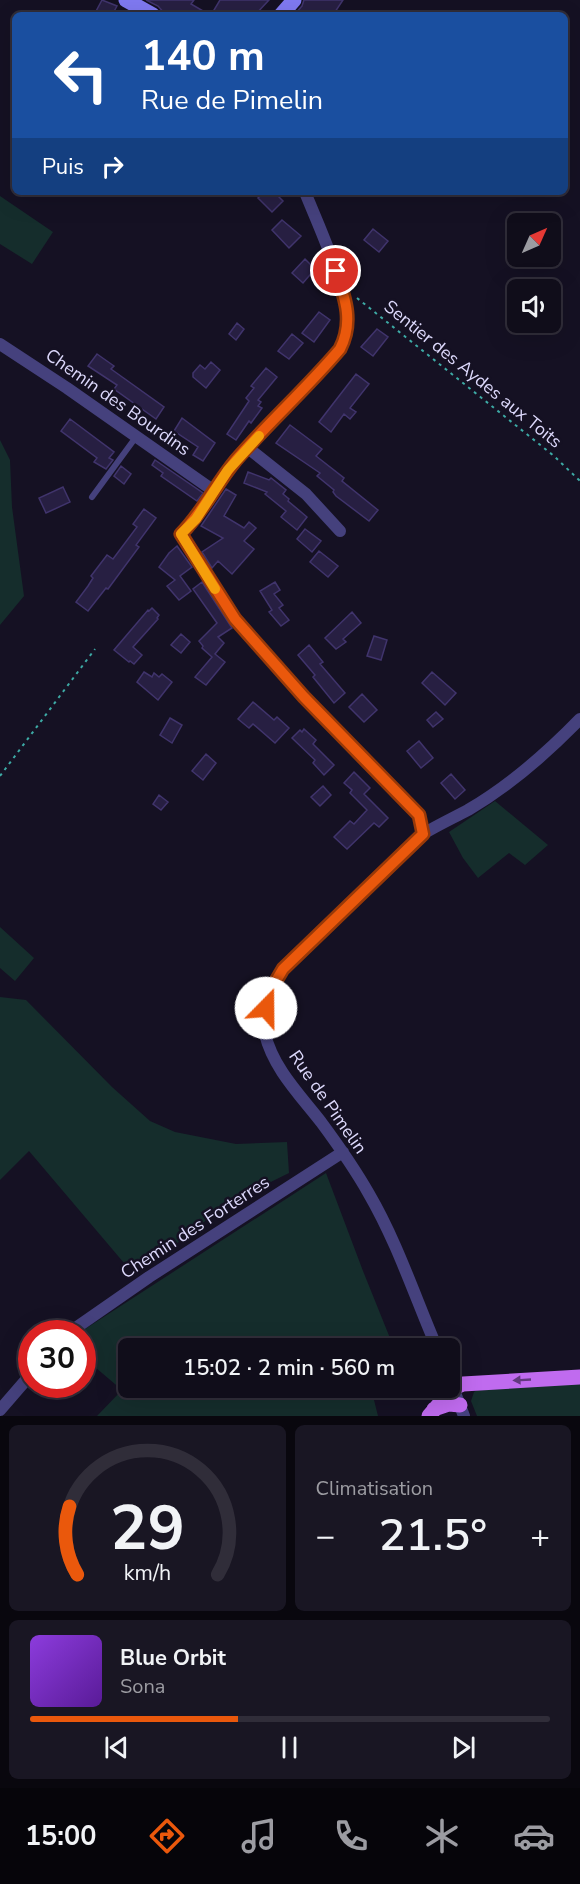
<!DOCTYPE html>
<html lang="fr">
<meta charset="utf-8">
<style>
body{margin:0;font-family:"Nunito Sans",sans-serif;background:#191623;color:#f1f3f6;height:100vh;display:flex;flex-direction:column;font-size:22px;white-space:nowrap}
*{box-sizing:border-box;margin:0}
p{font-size:20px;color:#9c9ca2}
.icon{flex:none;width:33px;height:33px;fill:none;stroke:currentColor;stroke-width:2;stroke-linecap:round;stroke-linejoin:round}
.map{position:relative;height:1416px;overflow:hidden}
.details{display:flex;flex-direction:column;gap:9px;padding:9px;background:#09070e;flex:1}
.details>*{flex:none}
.guide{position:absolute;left:12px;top:12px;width:556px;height:183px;border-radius:9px;box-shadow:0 6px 24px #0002,0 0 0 2px #302d39;background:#1a4fa0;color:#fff;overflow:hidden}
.needle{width:39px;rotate:45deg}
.fabs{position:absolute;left:507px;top:213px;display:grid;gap:12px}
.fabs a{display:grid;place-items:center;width:54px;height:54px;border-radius:9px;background:#100d1a;box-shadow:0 6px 24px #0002,0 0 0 2px #302d39;font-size:30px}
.speed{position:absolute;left:18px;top:1320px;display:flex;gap:12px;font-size:30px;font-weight:700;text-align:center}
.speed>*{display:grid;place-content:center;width:78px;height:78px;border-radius:50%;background:#100d1a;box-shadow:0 6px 24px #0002,0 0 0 2px #302d39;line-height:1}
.speed .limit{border:9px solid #d22;background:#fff;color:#111}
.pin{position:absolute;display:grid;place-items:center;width:51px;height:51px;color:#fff;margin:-26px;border:3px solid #fff;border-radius:50%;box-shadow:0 2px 6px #0007}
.me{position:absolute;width:66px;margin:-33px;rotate:22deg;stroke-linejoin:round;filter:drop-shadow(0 0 4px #0008)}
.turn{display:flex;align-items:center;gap:21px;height:126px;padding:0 30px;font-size:27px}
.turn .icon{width:78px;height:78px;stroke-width:2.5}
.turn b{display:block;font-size:42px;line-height:51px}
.then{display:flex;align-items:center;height:57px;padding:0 30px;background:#0003;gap:12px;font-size:22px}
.big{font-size:45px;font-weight:600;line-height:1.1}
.details .widget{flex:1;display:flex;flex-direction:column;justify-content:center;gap:9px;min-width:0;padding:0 21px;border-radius:9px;background:#191623}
.details .dial{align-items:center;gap:0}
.dial svg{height:156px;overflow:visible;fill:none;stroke:#302d39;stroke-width:7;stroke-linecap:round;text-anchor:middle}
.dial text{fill:#f1f3f6;stroke:none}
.song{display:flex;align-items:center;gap:18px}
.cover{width:72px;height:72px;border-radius:9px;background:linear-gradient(135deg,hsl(270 70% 55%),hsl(270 70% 35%))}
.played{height:6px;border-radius:3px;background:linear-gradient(90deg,#ea580c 40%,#302d39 40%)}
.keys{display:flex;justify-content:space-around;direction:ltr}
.heat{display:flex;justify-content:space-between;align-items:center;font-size:33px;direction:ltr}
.details .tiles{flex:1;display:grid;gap:9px;grid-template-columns:1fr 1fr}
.widget:last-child{grid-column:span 2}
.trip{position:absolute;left:118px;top:1338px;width:342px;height:60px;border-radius:9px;background:#100d1a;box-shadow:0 6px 24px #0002,0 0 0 2px #302d39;font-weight:600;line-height:60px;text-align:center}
.tabs{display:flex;height:96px;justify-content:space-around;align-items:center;background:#06050a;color:#9c9ca2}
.tabs .icon{width:42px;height:42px}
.tabs .on{color:#ea580c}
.tabs b{font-size:27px;color:#f1f3f6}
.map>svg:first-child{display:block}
</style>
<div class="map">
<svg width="580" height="1416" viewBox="0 0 580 1416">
<rect width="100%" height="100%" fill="#151123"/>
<path fill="#152d2c" d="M 0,196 L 53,232 L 32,264 L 0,244 Z
M 0,440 L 10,460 L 12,507 L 24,596 L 0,625 Z
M 495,801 L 548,845 L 525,865 L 509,853 L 478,878 L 463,858 L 449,832 Z
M 0,927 L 34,958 L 15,981 L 0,968 Z
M 0,997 L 26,1000 L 112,1087 L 150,1121 L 175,1132 L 236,1144 L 287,1142 L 289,1173 L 228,1203 L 152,1263 L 124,1263 L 29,1151 L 0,1180 Z
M 326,1173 L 363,1271 L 394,1348 L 129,1348 L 129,1388 L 397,1388 L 392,1394 L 381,1395 L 374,1400 L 378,1416 L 97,1416 L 122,1390 L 89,1362 L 83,1350 L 82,1334 L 79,1333 Z
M 580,1382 L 580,1416 L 477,1416 L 471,1401 L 474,1392 L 479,1389 Z"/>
<path fill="#271f42" stroke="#40346c" stroke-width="1.5" d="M 102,0 L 117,6 L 112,15 L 94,15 Z
M 146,0 L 194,0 L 191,4 L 210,15 L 166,15 L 158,6 Z
M 220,0 L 269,0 L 255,15 L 211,15 Z
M 304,0 L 343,0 L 333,15 L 294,15 L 302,6 Z
M 264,192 L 274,192 L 283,201 L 272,212 L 258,198 Z
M 282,220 L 301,236 L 289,248 L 272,230 Z
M 373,229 L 388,241 L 379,252 L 364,240 Z
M 305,259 L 315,269 L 303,283 L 292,273 Z
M 319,312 L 330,320 L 314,342 L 302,333 Z
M 237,323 L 244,329 L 236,340 L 229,334 Z
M 377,329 L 388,337 L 373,356 L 361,347 Z
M 292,334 L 303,343 L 289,359 L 278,351 Z
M 97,354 L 114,366 L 111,369 L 164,407 L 156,419 L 114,389 L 117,385 L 88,366 Z
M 211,362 L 220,370 L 206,388 L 193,377 L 193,373 L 200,365 L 205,369 Z
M 266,368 L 277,377 L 258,400 L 261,402 L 258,406 L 262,408 L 251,423 L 249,421 L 236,440 L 227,434 L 249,401 L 246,398 L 254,388 L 251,386 Z
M 356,374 L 369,384 L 350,408 L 356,412 L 350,419 L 344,414 L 331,432 L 319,422 Z
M 182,418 L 215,443 L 203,461 L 193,455 L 198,447 L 174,431 Z
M 70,419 L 114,452 L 109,458 L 113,460 L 106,469 L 94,462 L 97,458 L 61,431 Z
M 290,425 L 322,449 L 316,456 L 344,478 L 342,481 L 378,510 L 369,521 L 336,496 L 333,492 L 334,490 L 317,476 L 320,473 L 276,443 Z
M 155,460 L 203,493 L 197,501 L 161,476 L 163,473 L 152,465 Z
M 121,466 L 131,474 L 124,484 L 114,476 Z
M 248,472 L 269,480 L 271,478 L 286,490 L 283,494 L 289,499 L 288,501 L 307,517 L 297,530 L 281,517 L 286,511 L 265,494 L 267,492 L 244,483 Z
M 63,487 L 70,502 L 46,513 L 39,498 Z
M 226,489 L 236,495 L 224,516 L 244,528 L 249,522 L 256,528 L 244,541 L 254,549 L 232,574 L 218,561 L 212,568 L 202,552 L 223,538 L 201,526 Z
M 144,509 L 156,518 L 136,545 L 139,547 L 108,589 L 106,588 L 88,611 L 76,602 L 88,586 L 93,578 L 91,576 L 107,555 L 113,559 L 137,527 L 133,524 Z
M 305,529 L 321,541 L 312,552 L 297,539 Z
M 177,546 L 192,567 L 180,576 L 191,591 L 179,600 L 167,586 L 175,580 L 159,567 L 169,553 Z
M 319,551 L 338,566 L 328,577 L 310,562 Z
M 202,582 L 232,628 L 218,637 L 224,643 L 215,654 L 225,662 L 206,685 L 195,677 L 212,657 L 202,648 L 203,646 L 199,641 L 217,623 L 193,589 Z
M 275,582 L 280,590 L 274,594 L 283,605 L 279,608 L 289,620 L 281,626 L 269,612 L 272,610 L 260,591 Z
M 152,608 L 159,615 L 157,618 L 158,619 L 133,647 L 142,655 L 134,664 L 130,661 L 129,662 L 114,650 L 148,610 L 149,611 Z
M 352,612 L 361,623 L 343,639 L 346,642 L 336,649 L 325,638 Z
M 181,634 L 190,642 L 181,653 L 171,645 Z
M 374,636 L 387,640 L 381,660 L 367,656 Z
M 309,645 L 323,662 L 320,664 L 345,693 L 334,703 L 313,677 L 315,675 L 298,655 Z
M 144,672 L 152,677 L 154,673 L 159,677 L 162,674 L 172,682 L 158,700 L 137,682 Z
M 432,672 L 456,693 L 445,705 L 422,683 Z
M 362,694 L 377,710 L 364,722 L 349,707 Z
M 253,702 L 274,720 L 277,717 L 289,728 L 275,743 L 253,724 L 249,728 L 238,719 Z
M 436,712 L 443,719 L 433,727 L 427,720 Z
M 170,718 L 182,725 L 172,743 L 160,735 Z
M 304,729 L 316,740 L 313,744 L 334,765 L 324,775 L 313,763 L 315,760 L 292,738 L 300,730 L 302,732 Z
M 419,741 L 433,758 L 421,768 L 407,751 Z
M 206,754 L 216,763 L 203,780 L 192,771 Z
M 354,772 L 370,788 L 364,794 L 388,818 L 379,827 L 374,823 L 347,849 L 334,837 L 350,821 L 354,824 L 367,810 L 350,793 L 352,790 L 344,783 Z
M 451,774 L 465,790 L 455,799 L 441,783 Z
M 323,786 L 331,795 L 320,806 L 311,797 Z
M 159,795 L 168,802 L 161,810 L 153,804 Z"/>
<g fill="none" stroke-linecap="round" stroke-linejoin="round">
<path stroke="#3daaa5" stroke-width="2" stroke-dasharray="3 4.5" stroke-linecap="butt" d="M 357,298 L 554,456 L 580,481
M 0,776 L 95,649"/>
<path stroke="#45417d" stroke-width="6" d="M 92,497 L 136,437"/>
<path stroke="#45417d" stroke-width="12" d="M 305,192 C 318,225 357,306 345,338 C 342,347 336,354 330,361 L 238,458 L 205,504 L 196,519 L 181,534 L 235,619 L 304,697 L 419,815 L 423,834 L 283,969 C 272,988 260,1011 265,1034 C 273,1068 300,1095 321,1122 C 338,1145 355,1169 369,1194 C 397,1242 415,1297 437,1348
M 0,344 L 67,388 L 214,491
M 248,448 L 306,494 L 340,531
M 423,834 C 438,825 453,818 468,810 C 509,786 547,753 580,719
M 67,1334 L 149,1277 L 343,1152
M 450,1380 L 464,1416
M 0,1410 L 32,1373"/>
<path stroke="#7f79f0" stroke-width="15" d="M 126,0 L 153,15
M 281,15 L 294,0"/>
<path stroke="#c06bef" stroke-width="15" d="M 434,1409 L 449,1404 L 460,1405
M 429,1416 L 453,1388 L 463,1384 L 580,1377"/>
</g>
<defs><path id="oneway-solid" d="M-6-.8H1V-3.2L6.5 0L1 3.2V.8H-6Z" transform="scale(1.5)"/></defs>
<use fill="#62397f" href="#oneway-solid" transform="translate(522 1380) rotate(177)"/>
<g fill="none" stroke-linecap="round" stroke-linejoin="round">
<g stroke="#983908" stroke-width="15">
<path id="route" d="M 266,1008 L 270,991 L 283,969 L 423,834 L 419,815 L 304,697 L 235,619 L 181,534 C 203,512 216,484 236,460 C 269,422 307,388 340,349 C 354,322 345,298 336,271"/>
</g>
<use href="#route" stroke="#ea580c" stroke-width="10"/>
<path stroke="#f59e0b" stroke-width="10" d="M 215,589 L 181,534 L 196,519 L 228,470 L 259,436"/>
</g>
<g text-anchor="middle" stroke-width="5" stroke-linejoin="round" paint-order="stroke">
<g font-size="18" fill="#dcd8fb" stroke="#151123">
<text transform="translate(473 374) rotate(39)" y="6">Sentier des Aydes aux Toits</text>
<text transform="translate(118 402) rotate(35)" y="6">Chemin des Bourdins</text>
<text transform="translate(328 1102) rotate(55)" y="6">Rue de Pimelin</text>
<text transform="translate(195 1227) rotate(-33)" y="6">Chemin des Forterres</text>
</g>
</g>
</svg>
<div class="fabs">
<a><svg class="needle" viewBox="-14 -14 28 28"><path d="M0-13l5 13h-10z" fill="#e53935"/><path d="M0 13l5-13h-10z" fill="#9c9ca2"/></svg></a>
<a><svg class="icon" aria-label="sound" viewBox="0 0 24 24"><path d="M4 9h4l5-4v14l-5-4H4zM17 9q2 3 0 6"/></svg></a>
</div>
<div class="speed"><div class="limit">30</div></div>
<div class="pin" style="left:336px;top:271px;background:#d93025"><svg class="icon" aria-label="arrive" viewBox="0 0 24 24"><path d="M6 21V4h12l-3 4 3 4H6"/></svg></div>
<svg class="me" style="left:266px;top:1008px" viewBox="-20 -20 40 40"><circle r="19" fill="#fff"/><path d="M0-13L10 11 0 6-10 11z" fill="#ea580c"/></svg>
<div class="trip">15:02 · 2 min · 560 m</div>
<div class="guide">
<div class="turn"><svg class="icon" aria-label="left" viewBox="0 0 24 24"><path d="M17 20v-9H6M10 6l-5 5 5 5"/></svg><div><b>140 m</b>Rue de Pimelin</div></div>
<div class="then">Puis<svg class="icon" aria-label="right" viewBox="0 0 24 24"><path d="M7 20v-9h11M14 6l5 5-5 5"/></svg></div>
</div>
</div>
<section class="details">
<div class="tiles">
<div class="widget dial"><svg viewBox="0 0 100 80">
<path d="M14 69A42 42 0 1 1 86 69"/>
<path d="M14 69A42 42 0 0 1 10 34" stroke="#ea580c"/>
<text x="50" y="56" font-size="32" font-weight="700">29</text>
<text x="50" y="72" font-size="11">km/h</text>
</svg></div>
<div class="widget"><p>Climatisation</p>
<div class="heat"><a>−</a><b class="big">21.5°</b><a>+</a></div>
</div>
<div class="widget">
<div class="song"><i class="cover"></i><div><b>Blue Orbit</b><p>Sona</p></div></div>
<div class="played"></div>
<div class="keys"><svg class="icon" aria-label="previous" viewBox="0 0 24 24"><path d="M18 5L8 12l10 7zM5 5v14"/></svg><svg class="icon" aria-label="pause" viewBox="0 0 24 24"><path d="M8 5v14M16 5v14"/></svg><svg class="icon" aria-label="next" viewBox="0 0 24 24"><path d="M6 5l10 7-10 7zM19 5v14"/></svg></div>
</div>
</div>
</section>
<nav class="tabs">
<b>15:00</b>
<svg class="icon on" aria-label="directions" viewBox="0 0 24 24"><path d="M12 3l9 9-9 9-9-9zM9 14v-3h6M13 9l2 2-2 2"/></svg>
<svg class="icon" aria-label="music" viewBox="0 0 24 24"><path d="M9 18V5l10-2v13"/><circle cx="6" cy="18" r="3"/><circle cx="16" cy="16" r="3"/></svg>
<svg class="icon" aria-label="phone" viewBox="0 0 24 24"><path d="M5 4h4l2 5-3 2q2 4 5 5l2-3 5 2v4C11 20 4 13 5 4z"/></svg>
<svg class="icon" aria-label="climate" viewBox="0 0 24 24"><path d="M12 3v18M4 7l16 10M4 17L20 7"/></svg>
<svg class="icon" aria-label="car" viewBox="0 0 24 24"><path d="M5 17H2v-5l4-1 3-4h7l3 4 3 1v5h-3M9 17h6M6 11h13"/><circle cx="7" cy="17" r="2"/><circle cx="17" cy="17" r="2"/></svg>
</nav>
